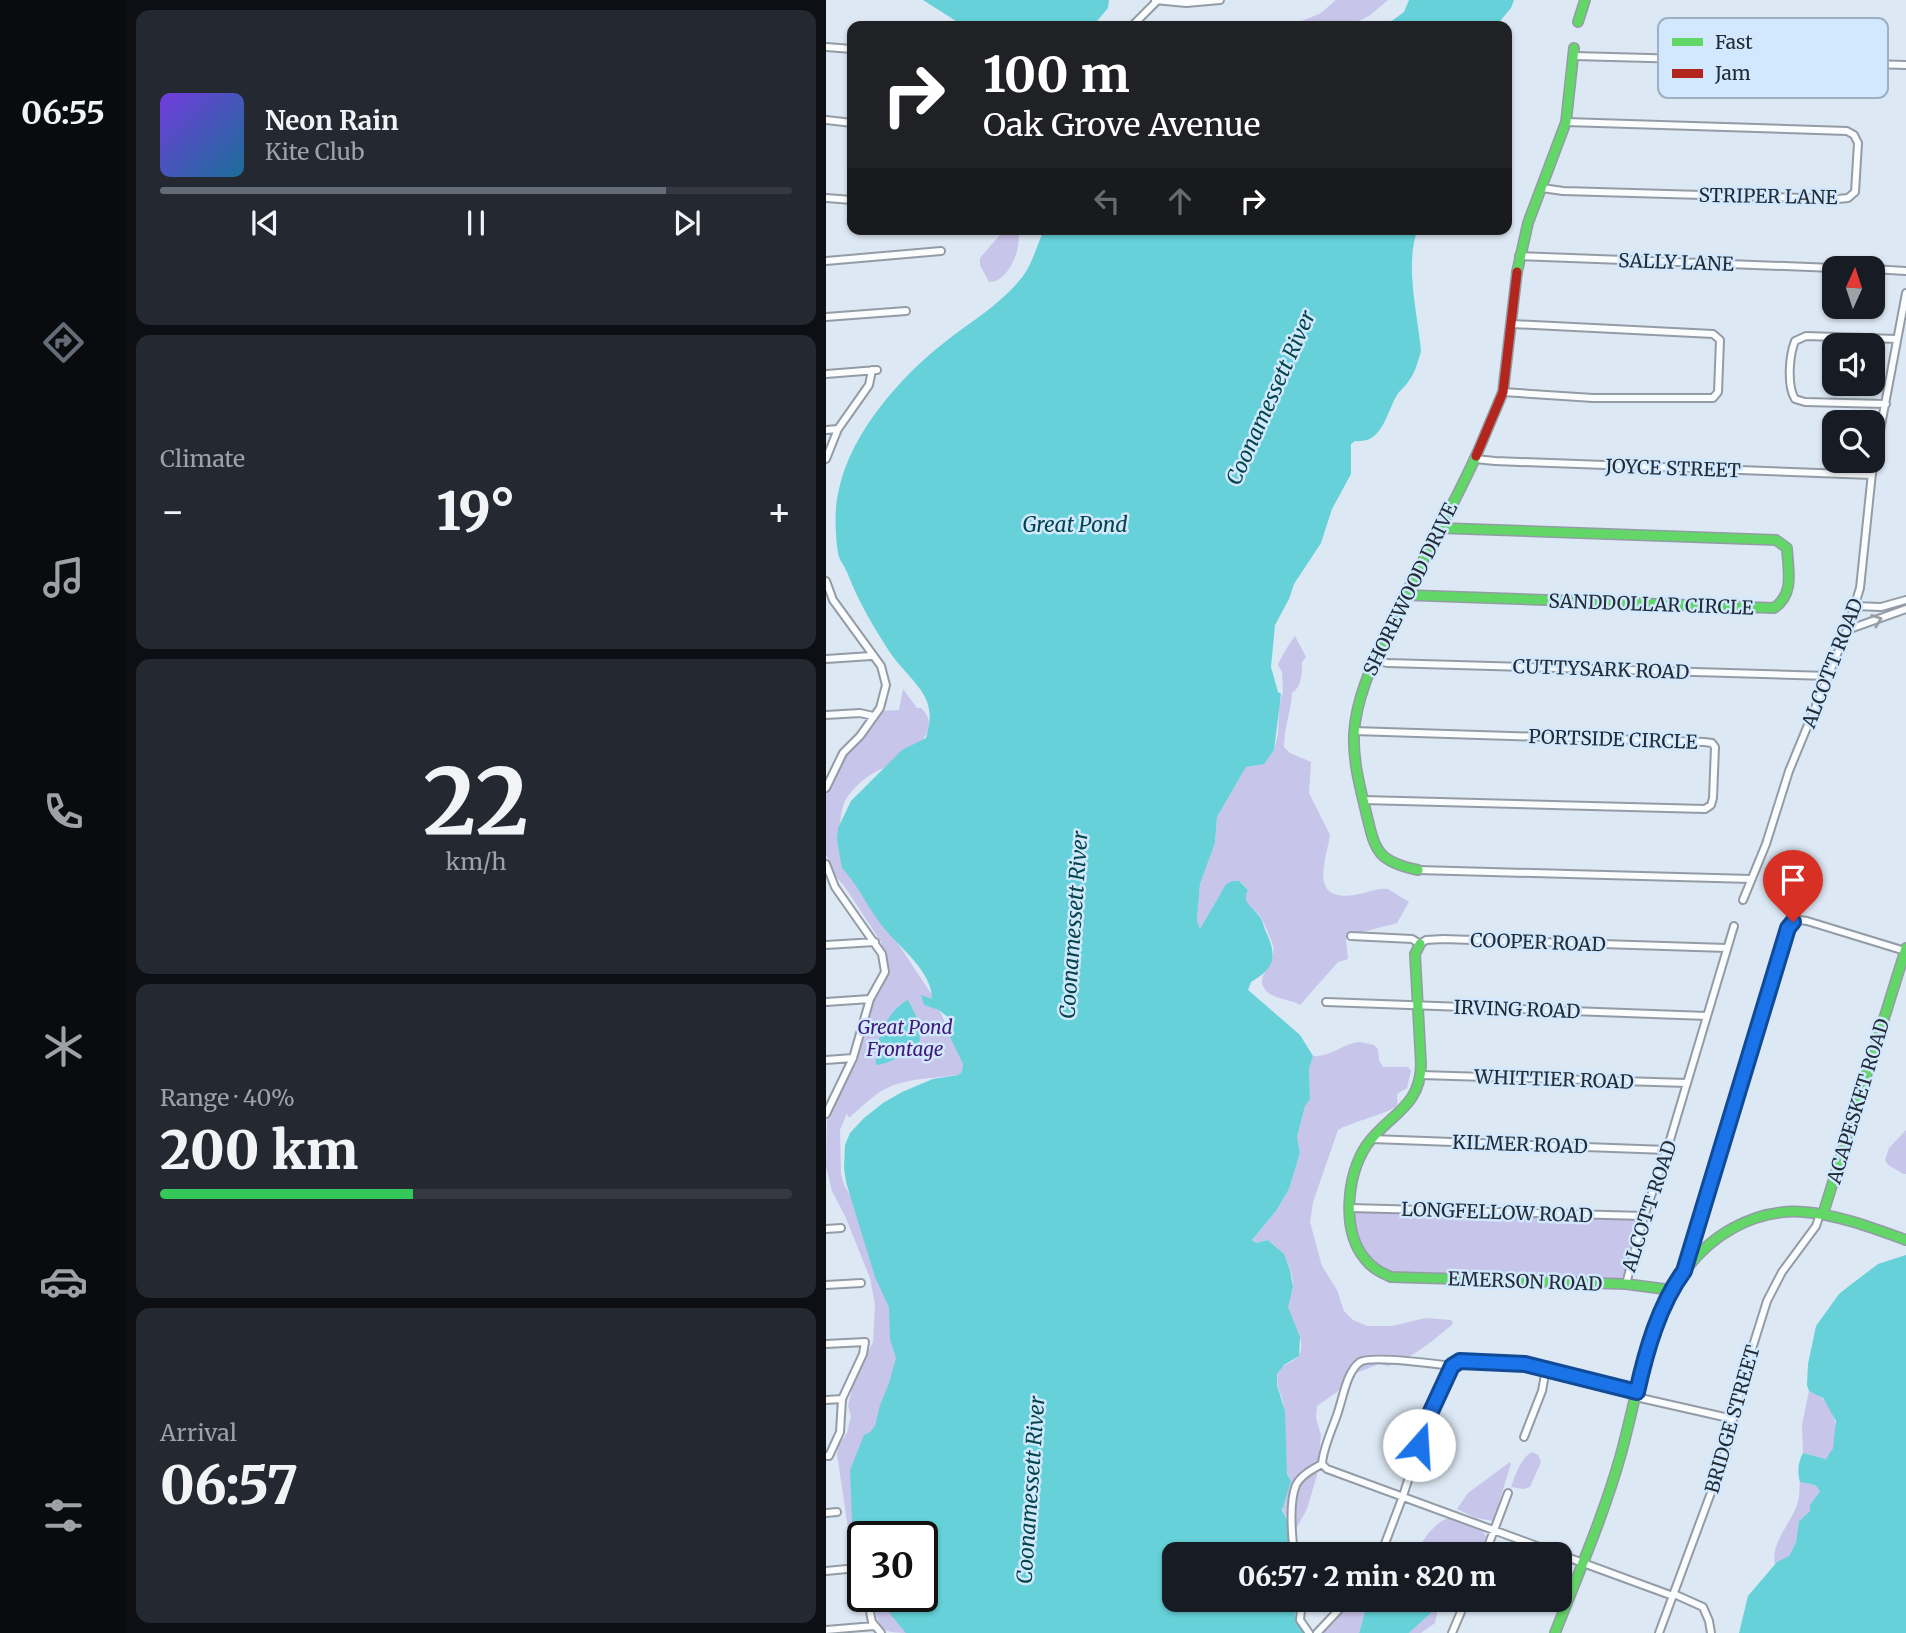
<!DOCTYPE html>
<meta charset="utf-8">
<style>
body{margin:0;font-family:Merriweather,serif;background:#242831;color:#f1f3f6;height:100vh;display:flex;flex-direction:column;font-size:26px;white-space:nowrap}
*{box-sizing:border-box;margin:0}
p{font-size:23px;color:#9ea1a6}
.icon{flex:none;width:38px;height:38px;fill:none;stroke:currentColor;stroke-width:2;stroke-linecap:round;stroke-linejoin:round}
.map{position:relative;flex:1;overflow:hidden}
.side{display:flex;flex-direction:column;gap:10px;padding:10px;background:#0d0f14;width:700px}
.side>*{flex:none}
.top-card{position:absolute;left:21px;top:21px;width:665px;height:214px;border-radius:14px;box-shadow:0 2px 5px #0004;background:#202124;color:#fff;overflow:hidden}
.needle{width:46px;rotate:3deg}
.buttons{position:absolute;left:996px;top:256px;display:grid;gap:14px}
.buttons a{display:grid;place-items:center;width:63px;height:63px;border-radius:14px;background:#171b24;box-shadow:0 2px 5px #0004;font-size:35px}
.speed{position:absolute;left:21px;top:1521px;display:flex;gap:14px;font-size:35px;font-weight:700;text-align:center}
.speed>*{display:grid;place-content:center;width:91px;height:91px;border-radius:50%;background:#171b24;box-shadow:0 2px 5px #0004;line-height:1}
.speed .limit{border:4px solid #111;border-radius:10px;background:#fff;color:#111}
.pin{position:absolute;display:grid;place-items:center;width:60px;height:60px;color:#fff;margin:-72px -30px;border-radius:50% 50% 50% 0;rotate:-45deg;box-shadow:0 0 7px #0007}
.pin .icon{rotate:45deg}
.me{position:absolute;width:77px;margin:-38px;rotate:19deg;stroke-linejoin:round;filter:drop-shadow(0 0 5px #0008)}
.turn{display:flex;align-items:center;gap:24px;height:147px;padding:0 21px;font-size:32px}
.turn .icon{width:91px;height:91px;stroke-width:2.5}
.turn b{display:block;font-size:49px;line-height:60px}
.lanes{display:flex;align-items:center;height:66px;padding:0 21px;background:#0003;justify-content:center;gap:35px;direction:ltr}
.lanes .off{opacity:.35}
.big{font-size:52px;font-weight:800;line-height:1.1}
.side .tile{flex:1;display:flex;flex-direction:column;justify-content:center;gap:10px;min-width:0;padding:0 24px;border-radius:14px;background:#242831}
.side .dial{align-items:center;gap:0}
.dial b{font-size:91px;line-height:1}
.song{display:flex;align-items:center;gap:21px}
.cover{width:84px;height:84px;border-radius:10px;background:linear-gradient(135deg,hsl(260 70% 55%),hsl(200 70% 35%))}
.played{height:7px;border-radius:4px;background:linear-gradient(90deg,#646d77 80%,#363941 80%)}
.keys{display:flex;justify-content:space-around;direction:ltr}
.heat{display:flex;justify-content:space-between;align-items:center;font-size:38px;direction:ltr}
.charge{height:10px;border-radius:5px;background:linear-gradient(90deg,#34c759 40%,#363941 0)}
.trip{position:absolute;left:336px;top:1542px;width:410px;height:70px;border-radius:14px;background:#171b24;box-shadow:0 2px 5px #0004;font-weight:800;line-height:70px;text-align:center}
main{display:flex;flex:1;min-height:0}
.menu{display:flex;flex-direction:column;width:126px;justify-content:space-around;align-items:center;background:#090b0e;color:#9ea1a6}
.menu .icon{width:49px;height:49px}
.menu .current{color:#646d77}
.menu b{font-size:32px;color:#f1f3f6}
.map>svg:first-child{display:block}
</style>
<main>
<nav class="menu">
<b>06:55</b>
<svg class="icon current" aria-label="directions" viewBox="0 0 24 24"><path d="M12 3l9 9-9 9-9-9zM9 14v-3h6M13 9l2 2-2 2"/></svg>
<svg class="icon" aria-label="music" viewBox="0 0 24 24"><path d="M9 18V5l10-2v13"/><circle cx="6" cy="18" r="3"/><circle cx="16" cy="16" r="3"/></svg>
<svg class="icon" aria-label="phone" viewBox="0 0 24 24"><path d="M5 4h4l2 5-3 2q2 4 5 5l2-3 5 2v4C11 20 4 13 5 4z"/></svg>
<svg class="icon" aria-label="climate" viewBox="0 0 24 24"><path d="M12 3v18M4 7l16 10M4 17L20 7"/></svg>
<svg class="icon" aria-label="car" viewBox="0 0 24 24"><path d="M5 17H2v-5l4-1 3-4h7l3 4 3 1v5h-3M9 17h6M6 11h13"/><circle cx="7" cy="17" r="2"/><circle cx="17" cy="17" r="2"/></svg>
<svg class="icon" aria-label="filters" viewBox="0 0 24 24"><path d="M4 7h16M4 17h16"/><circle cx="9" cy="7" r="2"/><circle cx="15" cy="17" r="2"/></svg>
</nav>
<section class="side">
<div class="tile">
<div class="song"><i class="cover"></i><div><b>Neon Rain</b><p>Kite Club</p></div></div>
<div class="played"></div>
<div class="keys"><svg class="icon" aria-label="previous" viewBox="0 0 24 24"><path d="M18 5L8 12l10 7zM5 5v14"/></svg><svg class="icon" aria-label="pause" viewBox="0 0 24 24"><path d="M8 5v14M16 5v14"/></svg><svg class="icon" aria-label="next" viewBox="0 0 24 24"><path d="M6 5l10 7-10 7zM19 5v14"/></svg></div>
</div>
<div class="tile"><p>Climate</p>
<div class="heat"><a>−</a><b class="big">19°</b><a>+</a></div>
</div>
<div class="tile dial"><b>22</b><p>km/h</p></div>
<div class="tile"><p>Range · 40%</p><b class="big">200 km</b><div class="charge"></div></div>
<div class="tile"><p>Arrival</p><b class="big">06:57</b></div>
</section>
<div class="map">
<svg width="1080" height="1633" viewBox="0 0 1080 1633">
<rect width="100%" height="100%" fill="#dce8f4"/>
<path fill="#c8c5eb" d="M 510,0 L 562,0 L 543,16 L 523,26 L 464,26 L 495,13 Z
M 179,229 L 191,229 C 198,246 182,283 163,282 L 154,265 L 154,258 Z
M 469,636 L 480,657 L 476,662 C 476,673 476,687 466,693 C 465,712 458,728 458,747 L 464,753 L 485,762 L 483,793 L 504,835 C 500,861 482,902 529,895 C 541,893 550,888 562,889 L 583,902 L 571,923 L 529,934 L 520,939 L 522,959 L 512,962 L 474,1005 C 463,998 443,1000 437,986 C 431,975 451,962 447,946 C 446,941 437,920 434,916 C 430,911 421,906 419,900 C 418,895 420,894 422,890 L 413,881 L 400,884 L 374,929 L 371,920 L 374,884 L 389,843 L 391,817 L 420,767 L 437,764 L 448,750 L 452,734 L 453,706 L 457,692 L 456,672 L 452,665 C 453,661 466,639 469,636 Z
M 77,689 L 91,708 L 95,708 C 117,728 88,752 71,762 C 63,767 53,769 46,774 C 37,779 28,788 22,796 C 16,803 16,812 14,822 L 67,936 L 108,998 L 142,1073 C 120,1078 97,1077 75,1083 C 55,1087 39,1104 24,1117 L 22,1117 L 21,1113 L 14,1130 L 15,1174 L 18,1185 L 33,1209 L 65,1298 L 74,1375 L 37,1536 L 37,1561 L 24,1542 L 11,1454 L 13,1444 L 21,1433 L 25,1416 L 22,1406 L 28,1380 L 47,1342 L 49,1305 L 44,1278 L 19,1216 L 6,1191 L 0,1166 L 1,1120 L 29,1048 L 43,999 L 53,984 L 59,961 L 55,942 L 19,887 L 8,874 L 0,854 L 0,787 L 6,770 L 52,711 L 73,710 Z
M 534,1042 L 548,1045 L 552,1049 L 553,1060 L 557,1067 L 582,1067 L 585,1071 L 581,1088 L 571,1094 C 571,1098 572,1102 571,1105 C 568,1112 522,1123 512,1130 L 487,1202 L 484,1222 L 496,1266 L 511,1290 L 518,1311 L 527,1320 L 541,1326 L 566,1326 L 600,1318 L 625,1320 L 627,1324 C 612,1336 599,1348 582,1357 C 575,1360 569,1362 562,1366 L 553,1364 L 525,1375 L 511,1392 L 491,1406 L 490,1418 L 495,1435 L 491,1475 L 481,1509 L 471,1527 C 449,1511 457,1504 465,1481 C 452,1459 463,1426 457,1402 C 454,1390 448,1381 453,1369 C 459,1364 471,1361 474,1353 C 480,1337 464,1322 462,1307 C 461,1300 467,1293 467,1286 C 467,1267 457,1251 442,1240 L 430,1243 L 426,1240 L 450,1211 L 463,1189 L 474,1153 L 471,1137 L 479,1105 L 484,1099 L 483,1069 L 487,1056 C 505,1057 518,1043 534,1042 Z
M 1080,1130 L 1080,1174 L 1078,1174 L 1062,1165 L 1059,1160 L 1063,1148 Z
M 535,1211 L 803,1219 L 810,1221 L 812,1228 L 799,1274 L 793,1280 L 568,1274 C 536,1263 536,1249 527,1219 L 529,1214 Z
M 983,1391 C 1010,1399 1019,1439 1000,1459 L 977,1453 L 976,1425 Z
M 706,1452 L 712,1455 L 715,1462 L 704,1487 L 697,1489 L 685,1487 C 689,1475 695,1458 706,1452 Z
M 684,1462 L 685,1464 L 667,1521 L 650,1518 L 631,1509 L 642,1493 Z
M 974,1482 L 989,1485 L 994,1491 L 984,1505 L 984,1511 L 973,1521 L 970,1542 L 963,1556 L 949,1564 C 944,1544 965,1523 971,1505 C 974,1497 973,1490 974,1482 Z
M 622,1518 L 656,1531 L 660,1536 L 654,1554 L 589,1554 C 596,1541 608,1523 622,1518 Z
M 46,1596 L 63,1596 L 90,1633 C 52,1633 55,1632 46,1596 Z
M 522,1600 L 549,1600 L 539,1612 L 533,1633 L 489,1633 L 496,1622 Z
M 606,1600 L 618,1600 L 612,1609 L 609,1623 L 595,1633 L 583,1633 L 605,1613 Z"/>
<path fill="#66d1d9" d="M 97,0 L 283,0 L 282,8 L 267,26 L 246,26 L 243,22 L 242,26 L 147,26 L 133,23 Z
M 583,0 L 688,0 L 685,8 L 670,26 L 559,26 L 578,12 Z
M 218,229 L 592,229 C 578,263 592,316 595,351 C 592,362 589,373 582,382 C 579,387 574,390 571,395 C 560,413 557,444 529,441 L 525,444 L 525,474 L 506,509 L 495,543 L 468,584 L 463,599 L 449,625 L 445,667 L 452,692 L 455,694 L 448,750 L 438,764 L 420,767 L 391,817 L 389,843 L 374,884 L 371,920 L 374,929 L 400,884 L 407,881 L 413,881 L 422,890 C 415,903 427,907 434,917 C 437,921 438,928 440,932 C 452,957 448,969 425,982 L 422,990 L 474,1035 L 487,1056 L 483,1069 L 484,1099 L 479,1106 L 471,1137 L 474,1153 L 463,1189 L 450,1211 L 426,1240 L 430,1243 L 442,1240 L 458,1254 L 464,1270 L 467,1287 L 462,1307 L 474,1337 L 473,1356 L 458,1365 L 451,1374 L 451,1385 L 459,1411 L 461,1474 L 465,1481 L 456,1510 L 462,1522 L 464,1554 L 348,1554 L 348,1600 L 472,1600 L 469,1615 L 479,1633 L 80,1633 L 65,1615 L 56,1596 L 96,1596 L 96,1536 L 37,1536 L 37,1547 L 26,1522 L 24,1470 L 38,1435 L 44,1432 L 49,1426 L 54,1405 L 63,1383 L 70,1358 L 64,1339 L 63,1307 L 49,1277 L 20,1182 L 18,1168 L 19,1145 L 24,1133 L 38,1118 L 57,1103 L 76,1092 L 107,1079 L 132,1075 L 136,1072 L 137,1064 L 124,1037 L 124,1019 L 113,1010 L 98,1005 L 95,995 L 106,999 C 106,971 73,947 57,927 C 42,908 32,885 16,868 L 11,840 L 12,828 L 25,801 L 76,750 L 100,738 C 104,724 106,711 99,697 C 90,680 73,667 63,651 C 47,626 31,599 21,572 C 18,565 13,560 12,553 C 9,533 8,508 13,489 C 25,433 74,377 119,342 C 144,322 172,306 193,281 C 205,268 211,246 218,229 Z
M 82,1000 L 92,1020 L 94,1041 C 85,1052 63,1064 50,1065 C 47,1043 62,1009 82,1000 Z
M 1080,1255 L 1080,1633 L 913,1633 L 922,1596 L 951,1562 L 963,1556 L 970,1542 L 973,1521 L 984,1511 L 984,1505 L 994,1491 L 989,1485 L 974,1482 C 971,1472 972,1462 977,1453 L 1000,1459 L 1007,1448 L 1010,1421 L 997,1398 L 983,1391 L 981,1385 L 982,1364 L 990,1326 L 1013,1294 L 1023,1286 L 1052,1264 Z
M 549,1600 L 606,1600 L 605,1613 L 583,1633 L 533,1633 L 539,1612 Z"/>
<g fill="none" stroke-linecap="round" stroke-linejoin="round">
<g stroke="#939ca5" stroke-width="10">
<path id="street" d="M 329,0 L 360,3 L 394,0
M 306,26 L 332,0
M 0,47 L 26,49
M 748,56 L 1080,65
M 0,120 L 26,123
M 716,188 L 737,191 L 1012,199 L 1022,198 L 1029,192 L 1032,143 L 1028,135 L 1021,131 L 740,122
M 0,198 L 26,200
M 693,256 L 1008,268
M 0,261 L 115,251
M 1046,269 L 1080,271
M 0,317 L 80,311
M 0,374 L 51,370
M 677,392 L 767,398 L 887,398 L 892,392 L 894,340 L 887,334 L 686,324
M 1060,404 L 979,402 L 969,399 C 961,386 963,356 969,341 L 980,336 L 1071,339
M 0,430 L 12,429
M 0,459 L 12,429 L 43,385 L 46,370
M 649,459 L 669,461 L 1046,475
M 0,581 L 7,600 L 55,666 L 60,685 L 54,708 L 34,736 L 17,753 L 0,788
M 1028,606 L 1055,607 L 1080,600
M 1021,630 L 1080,609
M 0,659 L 45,656
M 548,660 L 561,663 L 1002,676
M 0,715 L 34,713 L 47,716
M 528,731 L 878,742 L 886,743 L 889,747 L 887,798 L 885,805 L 879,809 L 537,800
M 0,864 L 9,887 L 56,954 L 59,972 L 44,999 L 27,1058 L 0,1114
M 592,870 L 925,879
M 917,900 L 940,844 L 963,771 L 1021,630 L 1034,588 L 1046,473 L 1080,293
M 525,936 L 586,939 L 594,944 L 600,940 L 617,939 L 901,948
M 0,945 L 49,942
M 0,1002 L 44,999
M 500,1002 L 881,1016
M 0,1060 L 27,1058
M 595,1075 L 861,1083
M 546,1139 L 841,1150
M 524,1208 L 818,1216
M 0,1229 L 15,1228
M 859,1266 L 964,924 L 974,920 L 981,921 L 1079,951
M 800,1284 L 818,1216 L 841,1150 L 908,926
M 0,1285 L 35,1283
M 0,1344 L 39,1342 L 37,1354 L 16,1399 L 14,1432 L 3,1456 L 0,1456
M 810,1397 L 907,1419
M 0,1400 L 16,1399
M 698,1437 L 716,1391 L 720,1369
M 496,1464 L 501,1469 L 847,1596
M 0,1513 L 11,1512
M 468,1554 C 466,1537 463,1502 470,1485 C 475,1475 487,1469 496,1464 C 497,1447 507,1428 512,1412 C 517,1397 521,1371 534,1362 C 545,1355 610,1364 626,1366 C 658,1347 772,1383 811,1392
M 555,1554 L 577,1496 L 601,1420 L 626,1366
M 659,1554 L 682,1493
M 0,1571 L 31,1568 L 37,1581
M 848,1594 L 877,1607 L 883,1621 L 885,1633
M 41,1596 L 46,1622 L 55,1633
M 476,1600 L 474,1620 L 483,1633
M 0,1630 L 48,1626
M 491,1633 L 522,1600
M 626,1633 L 640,1600
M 833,1633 L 896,1463 L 920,1368 L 941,1301 L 956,1272 L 990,1226 L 994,1214"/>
</g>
<g stroke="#939ca5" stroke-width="12">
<path id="fast" d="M 752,22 L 759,0
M 691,272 L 702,223 L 740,122 L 748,48
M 578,595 L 948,608 C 969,594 962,570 961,548 L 950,540 L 613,528
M 592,870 C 548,861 549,848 539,808 C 533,783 527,760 528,734 C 530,698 546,665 561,633 C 588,573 623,516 650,456
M 594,944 L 589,954 L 595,1064 C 595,1108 561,1115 540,1146 C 521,1176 515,1230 539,1259 C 546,1268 554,1272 565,1277 L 800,1284 L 846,1290
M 997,1214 L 1080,948
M 729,1633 C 752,1574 778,1515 795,1454 C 817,1374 827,1272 907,1228 C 929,1216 953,1210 978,1212 C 1013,1215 1047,1228 1080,1240"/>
</g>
<g stroke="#939ca5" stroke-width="12">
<path id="jam" d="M 650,456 L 677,392 L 691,272"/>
</g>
<use href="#street" stroke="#fafcfd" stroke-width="6"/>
<use href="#fast" stroke="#63d668" stroke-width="9"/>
<use href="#jam" stroke="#b3261e" stroke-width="9"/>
</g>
<defs><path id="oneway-chevron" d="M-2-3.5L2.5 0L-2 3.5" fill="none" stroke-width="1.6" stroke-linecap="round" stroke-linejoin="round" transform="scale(1.75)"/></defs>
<use stroke="#999ea3" href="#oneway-chevron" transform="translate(1051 620) rotate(-20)"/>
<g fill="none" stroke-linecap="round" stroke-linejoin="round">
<g stroke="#114b97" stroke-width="18">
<path id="route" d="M 593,1445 L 601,1420 L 626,1366 L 634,1361 L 699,1364 L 811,1392 C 820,1351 833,1305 858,1271 L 962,928 L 967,922"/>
</g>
<use href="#route" stroke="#1a73e8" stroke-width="12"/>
</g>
<g text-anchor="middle" stroke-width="5" stroke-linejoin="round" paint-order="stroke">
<g font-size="19" fill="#232b34" stroke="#d1e8fe">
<text transform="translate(942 196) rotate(1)" y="7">STRIPER LANE</text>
<text transform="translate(850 262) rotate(2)" y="7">SALLY LANE</text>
<text transform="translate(847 468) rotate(2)" y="7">JOYCE STREET</text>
<text transform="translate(584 589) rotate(-64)" y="7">SHOREWOOD DRIVE</text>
<text transform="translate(825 604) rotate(2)" y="7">SANDDOLLAR CIRCLE</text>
<text transform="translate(1006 663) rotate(-69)" y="7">ALCOTT ROAD</text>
<text transform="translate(775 669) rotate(2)" y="7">CUTTYSARK ROAD</text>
<text transform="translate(787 739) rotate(2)" y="7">PORTSIDE CIRCLE</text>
<text transform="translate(712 942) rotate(2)" y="7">COOPER ROAD</text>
<text transform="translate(691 1009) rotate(2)" y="7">IRVING ROAD</text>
<text transform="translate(728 1079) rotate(2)" y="7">WHITTIER ROAD</text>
<text transform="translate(1032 1101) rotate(-73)" y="7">ACAPESKET ROAD</text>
<text transform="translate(694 1144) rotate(2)" y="7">KILMER ROAD</text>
<text transform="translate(823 1206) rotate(-72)" y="7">ALCOTT ROAD</text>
<text transform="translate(671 1212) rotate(2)" y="7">LONGFELLOW ROAD</text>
<text transform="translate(699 1281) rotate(2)" y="7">EMERSON ROAD</text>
<text transform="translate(906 1419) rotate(-74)" y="7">BRIDGE STREET</text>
</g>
<g font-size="19" font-style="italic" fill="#3f1977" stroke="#d1e8fe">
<text x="79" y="1034">Great Pond<tspan x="79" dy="22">Frontage</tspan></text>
</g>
<g font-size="21" font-style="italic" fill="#044648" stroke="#d1e8fe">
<text transform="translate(445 398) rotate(-66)" y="7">Coonamessett River</text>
<text x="249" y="532">Great Pond</text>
<text transform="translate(248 925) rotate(-86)" y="7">Coonamessett River</text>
<text transform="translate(205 1490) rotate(-86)" y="7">Coonamessett River</text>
</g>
</g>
<rect x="832" y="18" width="230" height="80" rx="10" fill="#d1e8fe" stroke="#9dafc1" stroke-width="2"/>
<rect x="846" y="38" width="31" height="8" fill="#63d668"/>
<rect x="846" y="69" width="31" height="9" fill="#b3261e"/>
<g font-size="19" fill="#232b34">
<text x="889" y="49">Fast</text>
<text x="889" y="80">Jam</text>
</g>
</svg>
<div class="buttons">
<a><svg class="needle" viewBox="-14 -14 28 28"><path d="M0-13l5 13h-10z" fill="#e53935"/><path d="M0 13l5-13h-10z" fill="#9ea1a6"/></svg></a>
<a><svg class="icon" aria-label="sound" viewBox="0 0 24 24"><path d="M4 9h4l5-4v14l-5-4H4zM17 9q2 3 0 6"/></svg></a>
<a><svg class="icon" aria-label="search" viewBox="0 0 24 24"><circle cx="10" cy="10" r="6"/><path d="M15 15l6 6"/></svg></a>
</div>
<div class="speed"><div class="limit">30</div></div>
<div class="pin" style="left:967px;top:922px;background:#d93025"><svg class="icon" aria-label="arrive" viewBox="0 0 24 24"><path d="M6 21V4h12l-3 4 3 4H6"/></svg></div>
<svg class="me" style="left:593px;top:1445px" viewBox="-20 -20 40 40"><circle r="19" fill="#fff"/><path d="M0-13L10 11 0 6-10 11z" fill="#1a73e8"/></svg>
<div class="trip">06:57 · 2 min · 820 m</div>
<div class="top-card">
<div class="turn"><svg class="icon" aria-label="right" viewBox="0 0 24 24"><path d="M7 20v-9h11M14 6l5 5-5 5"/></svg><div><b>100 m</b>Oak Grove Avenue</div></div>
<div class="lanes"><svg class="icon off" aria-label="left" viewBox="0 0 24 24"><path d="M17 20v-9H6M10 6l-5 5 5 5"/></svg><svg class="icon off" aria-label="ahead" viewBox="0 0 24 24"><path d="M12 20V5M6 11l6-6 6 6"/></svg><svg class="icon" aria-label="right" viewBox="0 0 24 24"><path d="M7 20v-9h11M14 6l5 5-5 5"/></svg></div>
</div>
</div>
</main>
